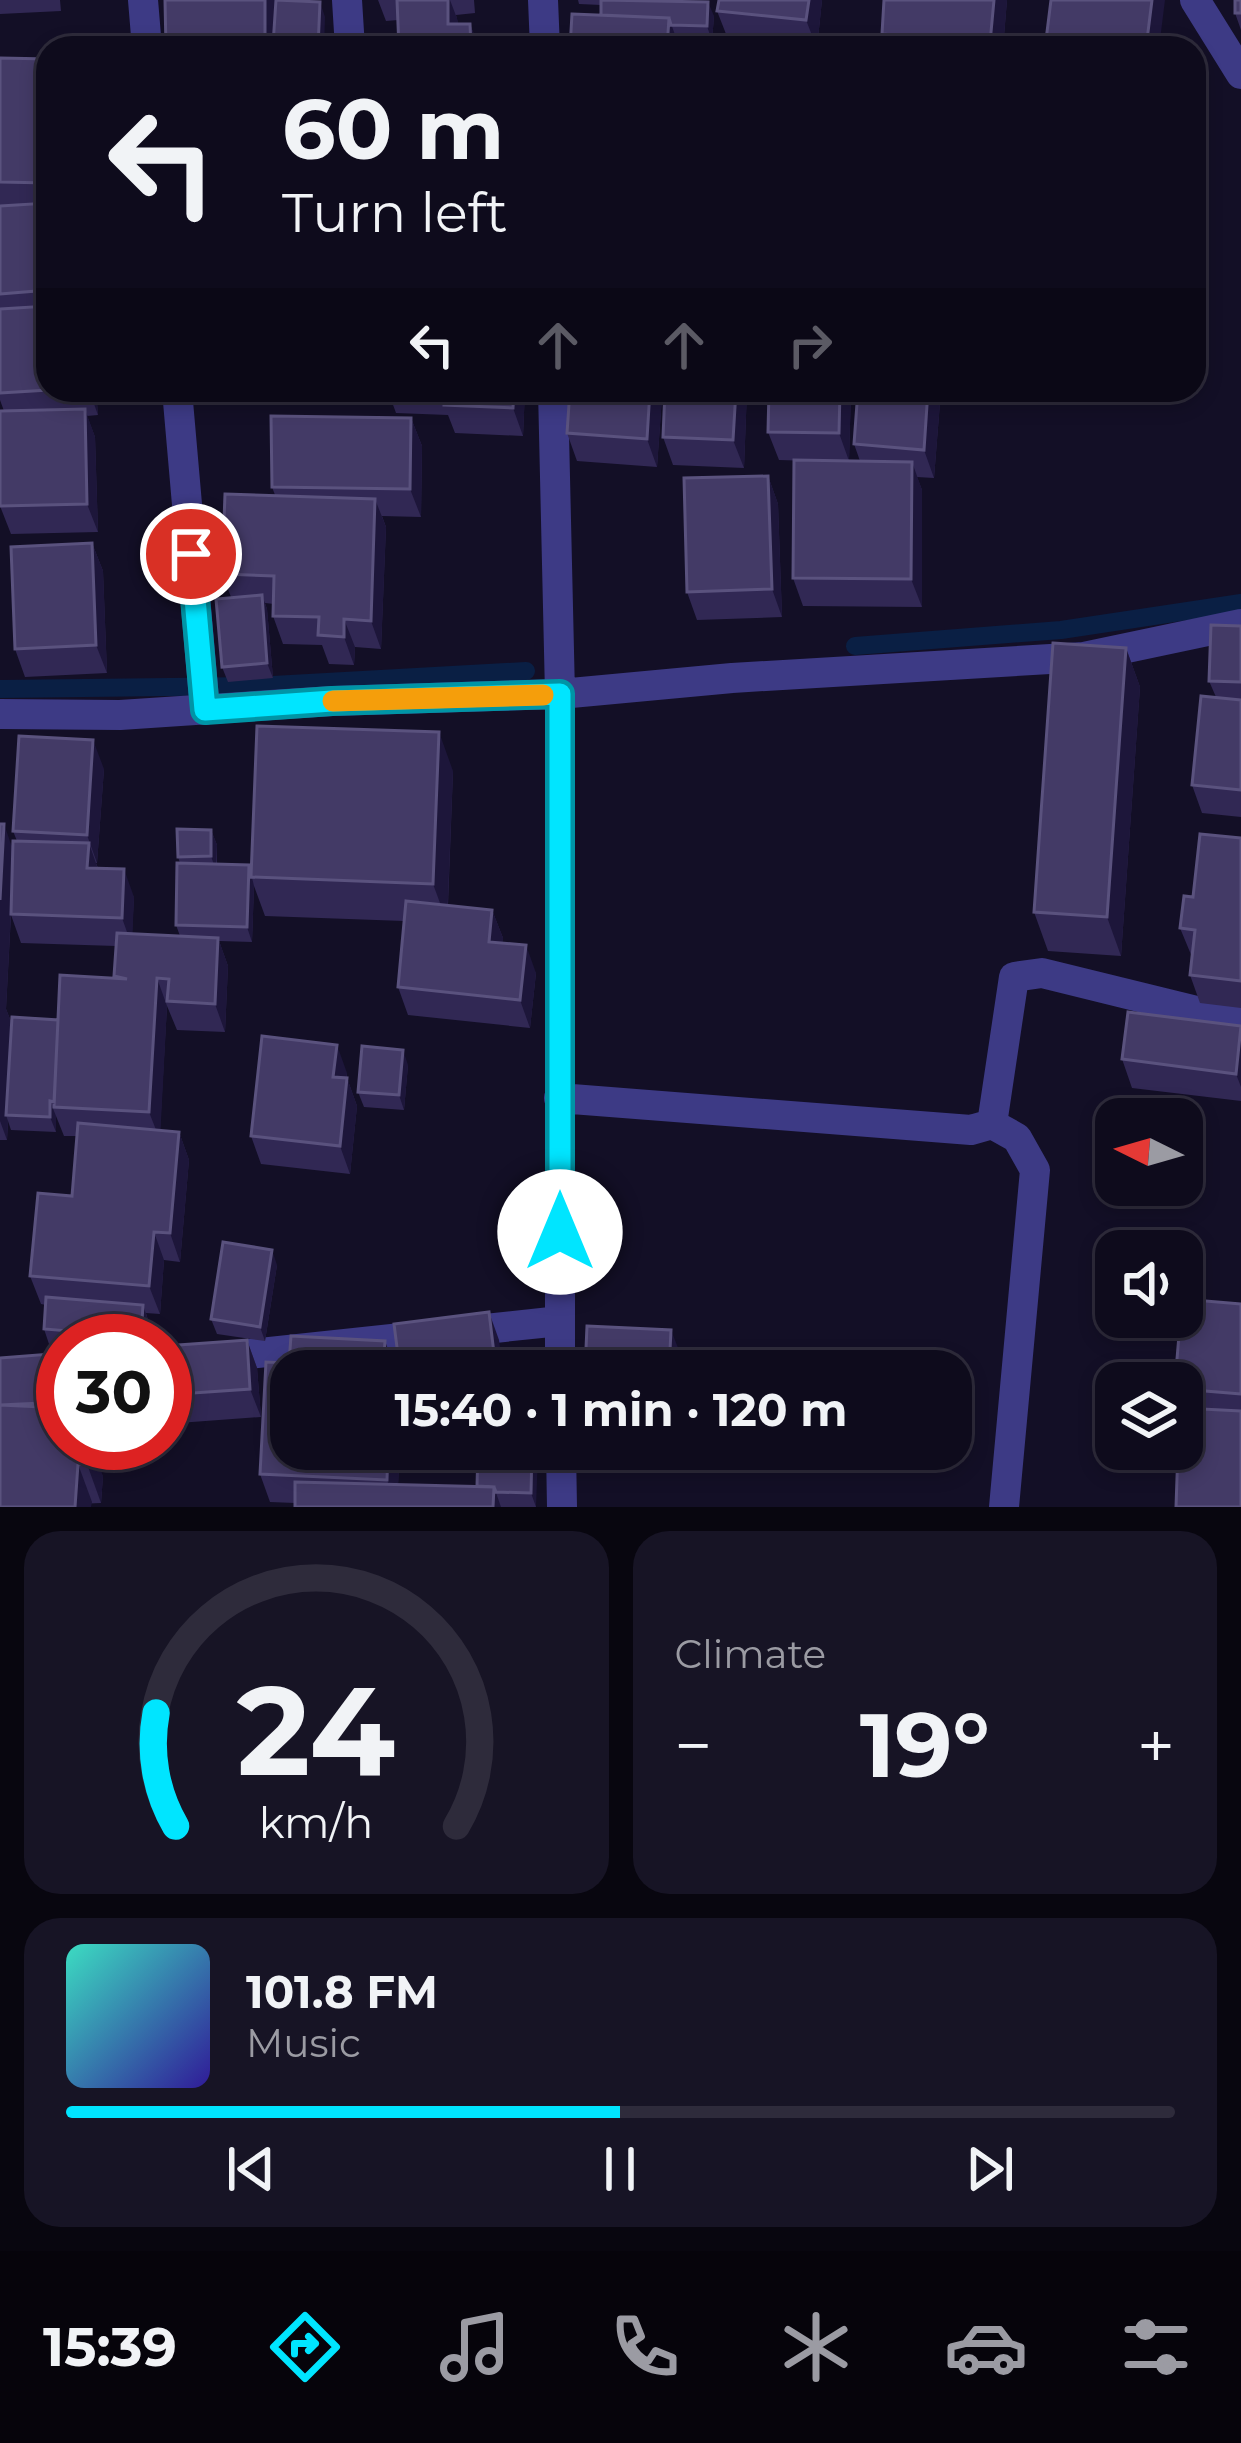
<!DOCTYPE html>
<meta charset="utf-8">
<style>
body{margin:0;font-family:Montserrat,sans-serif;background:#171425;color:#f1f3f6;height:100vh;display:flex;flex-direction:column;font-size:45px;white-space:nowrap}
*{box-sizing:border-box;margin:0}
p{font-size:39px;color:#9b9ba3}
.icon{flex:none;width:66px;height:66px;fill:none;stroke:currentColor;stroke-width:2;stroke-linecap:round;stroke-linejoin:round}
.map{position:relative;height:1507px;overflow:hidden}
.drawer{display:flex;flex-direction:column;gap:24px;padding:24px;background:#08060f;flex:1}
.drawer>*{flex:none}
.top-card{position:absolute;left:36px;top:36px;width:1170px;height:366px;border-radius:36px;box-shadow:0 6px 18px #0003,0 0 0 3px #2e2b3b;background:#0e0b1c;color:#f1f3f6;overflow:hidden}
.needle{width:78px;rotate:275deg}
.fabs{position:absolute;left:1095px;top:1098px;display:grid;gap:24px}
.fabs a{display:grid;place-items:center;width:108px;height:108px;border-radius:24px;background:#0e0b1c;box-shadow:0 6px 18px #0003,0 0 0 3px #2e2b3b;font-size:60px}
.speed{position:absolute;left:36px;top:1314px;display:flex;gap:24px;font-size:60px;font-weight:700;text-align:center}
.speed>*{display:grid;place-content:center;width:156px;height:156px;border-radius:50%;background:#0e0b1c;box-shadow:0 6px 18px #0003,0 0 0 3px #2e2b3b;line-height:1}
.speed .limit{border:18px solid #d22;background:#fff;color:#111}
.pin{position:absolute;display:grid;place-items:center;width:102px;height:102px;color:#fff;margin:-51px;border:6px solid #fff;border-radius:50%;box-shadow:0 3px 12px #0007}
.me{position:absolute;width:132px;margin:-66px;rotate:0deg;stroke-linejoin:round;filter:drop-shadow(0 0 9px #0008)}
.turn{display:flex;align-items:center;gap:42px;height:252px;padding:0 48px;font-size:54px}
.turn .icon{width:156px;height:156px;stroke-width:2.5}
.turn b{display:block;font-size:84px;line-height:102px}
.lanes{display:flex;align-items:center;height:114px;padding:0 48px;background:#0003;justify-content:center;gap:60px;direction:ltr}
.lanes .off{opacity:.35}
.big{font-size:90px;font-weight:700;line-height:1.1}
.drawer .tile{flex:1;display:flex;flex-direction:column;justify-content:center;gap:18px;min-width:0;padding:0 42px;border-radius:36px;background:#171425}
.drawer .dial{align-items:center;gap:0}
.dial svg{height:312px;overflow:visible;fill:none;stroke:#2e2b3b;stroke-width:7;stroke-linecap:round;text-anchor:middle}
.dial text{fill:#f1f3f6;stroke:none}
.song{display:flex;align-items:center;gap:36px}
.cover{width:144px;height:144px;border-radius:18px;background:linear-gradient(135deg,hsl(170 70% 55%),hsl(250 70% 35%))}
.played{height:12px;border-radius:6px;background:linear-gradient(90deg,#00e5ff 50%,#2e2b3b 50%)}
.keys{display:flex;justify-content:space-around;direction:ltr}
.heat{display:flex;justify-content:space-between;align-items:center;font-size:66px;direction:ltr}
.drawer .tiles{flex:1;display:grid;gap:24px;grid-template-columns:1fr 1fr}
.tile:last-child{grid-column:span 2}
.trip{position:absolute;left:270px;top:1350px;width:702px;height:120px;border-radius:36px;background:#0e0b1c;box-shadow:0 6px 18px #0003,0 0 0 3px #2e2b3b;font-weight:700;line-height:120px;text-align:center}
.menu{display:flex;height:192px;justify-content:space-around;align-items:center;background:#06040b;color:#9b9ba3}
.menu .icon{width:84px;height:84px}
.menu .on{color:#00e5ff}
.menu b{font-size:54px;color:#f1f3f6}
.map>svg:first-child{display:block}
</style>
<div class="map">
<svg width="1241" height="1507" viewBox="0 0 1241 1507">
<rect width="100%" height="100%" fill="#130f26"/>
<g fill="none" stroke-linecap="round" stroke-linejoin="round">
<path stroke="#0a1f44" stroke-width="18" d="M 855,646 L 1061,630 L 1241,603
M 0,689 L 255,686 L 526,671"/>
<path stroke="#3d3a85" stroke-width="30" d="M 143,0 L 147,48
M 347,0 L 350,48
M 543,0 L 545,48
M 1195,0 L 1241,74
M 177,390 L 205,710
M 553,390 L 560,694 L 560,1371
M 0,714 L 120,715 L 332,701 L 560,694 L 732,678 L 1084,657 L 1241,624
M 559,1098 L 971,1130 L 992,1124 L 1014,977 L 1042,973 L 1241,1022
M 992,1124 L 1017,1138 L 1035,1170 L 1004,1507
M 165,1363 L 560,1321
M 561,1449 L 562,1507"/>
</g>
<path fill="#312854" fill-rule="evenodd" d="M 0,0 L 60,0 L 61,11 L 0,14 Z
M 378,0 L 474,0 L 475,13 L 456,15 L 458,24 L 470,24 L 479,48 L 399,48 L 398,20 L 386,21 Z
M 578,0 L 683,0 L 714,16 L 712,41 L 677,40 L 679,48 L 570,48 L 601,15 L 601,5 L 579,4 Z
M 822,0 L 817,48 L 728,39 L 717,11 Z
M 1007,0 L 1003,48 L 887,48 L 882,34 Z
M 1241,0 L 1241,30 L 1235,13 Z
M 0,58 L 48,59 L 48,390 L 96,390 L 98,415 L 87,416 L 95,437 L 98,532 L 11,534 L 0,506 L 4,411 L 0,400 Z
M 363,390 L 525,390 L 523,436 L 455,433 L 448,415 L 396,413 L 392,402 L 368,402 Z
M 570,390 L 660,390 L 662,397 L 657,467 L 577,461 L 567,433 Z
M 665,390 L 747,390 L 744,468 L 673,465 L 663,437 Z
M 851,390 L 849,461 L 860,461 L 854,444 L 858,390 L 941,390 L 934,478 L 917,477 L 922,490 L 922,607 L 803,606 L 793,578 L 812,461 L 779,460 L 768,432 Z
M 411,418 L 422,446 L 421,517 L 382,516 L 386,527 L 381,649 L 355,647 L 354,665 L 329,664 L 322,645 L 283,644 L 273,616 L 274,604 L 265,603 L 267,609 L 273,678 L 228,682 L 222,667 L 231,597 L 222,574 L 275,495 L 272,487 Z
M 768,476 L 778,504 L 782,617 L 697,620 L 687,592 Z
M 92,543 L 103,571 L 107,673 L 25,677 L 15,649 Z
M 1241,626 L 1241,817 L 1202,813 L 1192,785 L 1216,697 L 1209,681 Z
M 1126,648 L 1140,687 L 1121,956 L 1048,951 L 1034,912 Z
M 104,769 L 97,863 L 96,863 L 98,868 L 134,897 L 132,933 L 180,936 L 176,925 L 180,863 L 178,857 L 211,830 L 217,845 L 217,864 L 249,865 L 251,871 L 453,771 L 448,905 L 492,910 L 503,938 L 502,943 L 536,973 L 530,1028 L 408,1015 L 398,987 L 404,921 L 265,916 L 254,886 L 252,942 L 219,941 L 228,966 L 225,1032 L 177,1030 L 167,1006 L 160,1130 L 179,1132 L 189,1160 L 180,1262 L 164,1260 L 160,1314 L 146,1313 L 148,1320 L 147,1341 L 63,1341 L 63,1345 L 49,1344 L 44,1329 L 46,1305 L 41,1304 L 30,1276 L 72,1196 L 77,1136 L 64,1136 L 56,1116 L 56,1132 L 11,1130 L 8,1121 L 7,1140 L 0,1140 L 0,824 L 13,849 L 17,841 L 13,831 ZM 11,915 L 21,943 L 116,946 L 115,978 L 58,1020 L 12,1024 L 6,1009 Z
M 1241,838 L 1241,1008 L 1200,1003 L 1190,975 L 1192,957 L 1180,928 L 1193,897 Z
M 1241,1026 L 1241,1101 L 1132,1088 L 1122,1059 Z
M 408,1065 L 404,1110 L 364,1107 L 358,1092 Z
M 347,1073 L 347,1078 L 357,1106 L 350,1174 L 261,1164 L 251,1136 Z
M 277,1265 L 265,1341 L 217,1334 L 211,1319 Z
M 1241,1304 L 1241,1507 L 1182,1449 L 1182,1383 Z
M 291,1336 L 385,1341 L 395,1369 L 395,1371 L 291,1371 L 291,1449 L 400,1449 L 398,1484 L 477,1486 L 478,1449 L 536,1449 L 536,1507 L 295,1507 L 295,1503 L 270,1502 L 260,1474 L 266,1362 L 289,1363 Z
M 247,1340 L 257,1368 L 261,1417 L 165,1424 L 165,1346 Z
M 63,1353 L 63,1443 L 103,1476 L 101,1503 L 0,1507 L 0,1358 Z"/>
<path fill="#1d163a" d="M 265,0 L 275,0 L 275,48 L 265,48 Z
M 448,0 L 450,0 L 458,21 L 458,48 L 448,24 Z
M 809,0 L 822,0 L 817,48 L 806,20 Z
M 994,0 L 1007,0 L 1003,48 L 992,48 L 990,43 Z
M 1152,0 L 1165,0 L 1159,48 L 1146,48 Z
M 320,2 L 325,17 L 324,48 L 318,48 Z
M 708,2 L 714,16 L 712,41 L 707,26 Z
M 669,18 L 679,46 L 679,48 L 667,48 Z
M 470,24 L 479,48 L 471,48 Z
M 89,390 L 96,390 L 98,415 Z
M 514,390 L 525,390 L 523,436 L 513,408 Z
M 650,390 L 660,390 L 662,397 L 657,467 L 647,439 Z
M 736,390 L 747,390 L 744,468 L 733,440 Z
M 840,390 L 851,390 L 849,461 L 839,433 Z
M 928,390 L 941,390 L 934,478 L 924,450 Z
M 85,409 L 95,437 L 98,532 L 87,504 Z
M 411,418 L 422,446 L 421,517 L 410,489 Z
M 912,462 L 922,490 L 922,607 L 911,579 Z
M 768,476 L 778,504 L 782,617 L 772,589 Z
M 375,499 L 386,527 L 381,649 L 371,621 Z
M 92,543 L 103,571 L 107,673 L 96,645 Z
M 262,595 L 267,609 L 273,678 L 267,663 Z
M 344,619 L 355,647 L 354,665 L 344,637 Z
M 1126,648 L 1140,687 L 1121,956 L 1107,917 Z
M 439,732 L 453,771 L 447,922 L 433,884 Z
M 93,740 L 104,769 L 97,863 L 87,835 Z
M 4,824 L 14,853 L 6,1009 L 12,1024 L 6,1115 L 8,1121 L 7,1140 L 0,1121 L 0,900 Z
M 211,830 L 217,845 L 216,871 L 211,856 Z
M 89,843 L 99,872 L 87,868 Z
M 249,865 L 254,886 L 252,942 L 247,927 Z
M 124,869 L 134,897 L 132,946 L 122,918 Z
M 492,910 L 503,938 L 500,970 L 489,942 Z
M 218,938 L 228,966 L 225,1032 L 215,1004 Z
M 526,945 L 536,973 L 530,1028 L 520,1000 Z
M 157,978 L 167,1006 L 160,1140 L 149,1112 Z
M 1241,1036 L 1241,1087 L 1236,1074 Z
M 337,1045 L 347,1073 L 344,1105 L 333,1077 Z
M 403,1050 L 408,1065 L 404,1110 L 399,1095 Z
M 347,1078 L 357,1106 L 350,1174 L 340,1146 Z
M 50,1101 L 56,1116 L 56,1132 L 50,1117 Z
M 179,1132 L 189,1160 L 180,1262 L 170,1233 Z
M 154,1232 L 164,1260 L 160,1314 L 149,1286 Z
M 272,1250 L 277,1265 L 265,1341 L 260,1327 Z
M 143,1305 L 148,1320 L 147,1341 L 142,1341 L 141,1337 Z
M 489,1312 L 499,1340 L 503,1371 L 496,1370 Z
M 671,1330 L 682,1358 L 681,1371 L 669,1371 Z
M 247,1340 L 257,1368 L 261,1417 L 250,1389 Z
M 385,1341 L 395,1369 L 395,1371 L 383,1371 Z
M 88,1443 L 91,1443 L 103,1476 L 101,1503 L 87,1464 Z
M 388,1449 L 400,1449 L 397,1507 L 387,1480 Z
M 532,1449 L 536,1449 L 538,1453 L 536,1507 L 531,1493 Z
M 78,1464 L 92,1502 L 91,1507 L 75,1507 Z
M 494,1487 L 501,1507 L 493,1507 Z"/>
<path fill="#433a66" stroke="#5a527e" stroke-width="3" d="M 165,0 L 265,0 L 265,48 L 166,48 Z
M 276,0 L 320,2 L 318,48 L 273,45 Z
M 397,0 L 448,0 L 448,24 L 470,24 L 471,48 L 399,48 Z
M 601,0 L 708,2 L 707,26 L 671,25 L 669,18 L 601,15 Z
M 719,0 L 809,0 L 806,20 L 717,11 Z
M 884,0 L 994,0 L 990,43 L 882,34 Z
M 1051,0 L 1152,0 L 1146,48 L 1045,48 Z
M 1235,0 L 1241,0 L 1241,13 L 1235,13 Z
M 572,14 L 669,18 L 667,48 L 570,48 Z
M 0,58 L 48,59 L 48,183 L 0,182 Z
M 48,203 L 48,290 L 0,294 L 0,206 Z
M 48,306 L 48,390 L 0,393 L 0,309 Z
M 445,390 L 514,390 L 513,408 L 444,405 Z
M 570,390 L 650,390 L 647,439 L 567,433 Z
M 665,390 L 736,390 L 733,440 L 663,437 Z
M 769,390 L 840,390 L 839,433 L 768,432 Z
M 858,390 L 928,390 L 924,450 L 854,444 Z
M 85,409 L 87,504 L 0,506 L 0,411 Z
M 271,416 L 411,418 L 410,489 L 272,487 Z
M 794,460 L 912,462 L 911,579 L 793,578 Z
M 768,476 L 772,589 L 687,592 L 684,478 Z
M 225,494 L 375,499 L 371,621 L 344,619 L 344,637 L 318,635 L 319,617 L 273,616 L 274,576 L 222,574 Z
M 92,543 L 96,645 L 15,649 L 11,547 Z
M 262,595 L 267,663 L 222,667 L 216,599 Z
M 1211,625 L 1241,626 L 1241,682 L 1209,681 Z
M 1053,643 L 1126,648 L 1107,917 L 1034,912 Z
M 1201,696 L 1241,700 L 1241,790 L 1192,785 Z
M 257,726 L 439,732 L 433,884 L 251,877 Z
M 19,736 L 93,740 L 87,835 L 13,831 Z
M 0,824 L 4,824 L 0,900 Z
M 177,829 L 211,830 L 211,856 L 178,857 Z
M 1200,834 L 1241,838 L 1241,981 L 1190,975 L 1195,930 L 1180,928 L 1184,896 L 1193,897 Z
M 13,841 L 89,843 L 87,868 L 124,869 L 122,918 L 11,914 Z
M 177,863 L 249,865 L 247,927 L 176,925 Z
M 406,901 L 492,910 L 489,942 L 526,945 L 520,1000 L 398,987 Z
M 117,933 L 218,938 L 215,1004 L 167,1001 L 169,979 L 157,978 L 149,1112 L 54,1107 L 60,975 L 127,979 L 114,976 Z
M 1128,1012 L 1241,1026 L 1236,1074 L 1122,1059 Z
M 12,1017 L 58,1020 L 54,1102 L 50,1101 L 50,1117 L 6,1115 Z
M 262,1036 L 337,1045 L 333,1077 L 347,1078 L 340,1146 L 251,1136 Z
M 362,1046 L 403,1050 L 399,1095 L 358,1092 Z
M 78,1123 L 179,1132 L 170,1233 L 154,1232 L 149,1286 L 30,1276 L 38,1193 L 72,1196 Z
M 223,1242 L 272,1250 L 260,1327 L 211,1319 Z
M 46,1297 L 143,1305 L 141,1337 L 44,1329 Z
M 1182,1299 L 1241,1304 L 1241,1394 L 1182,1389 L 1182,1383 L 1175,1383 Z
M 489,1312 L 496,1370 L 400,1371 L 394,1324 Z
M 587,1326 L 671,1330 L 669,1371 L 585,1371 Z
M 291,1336 L 385,1341 L 383,1371 L 291,1371 L 291,1449 L 388,1449 L 387,1480 L 260,1474 L 266,1362 L 289,1363 Z
M 247,1340 L 250,1389 L 165,1395 L 165,1346 Z
M 63,1353 L 63,1402 L 0,1405 L 0,1358 Z
M 0,1405 L 63,1408 L 63,1443 L 88,1443 L 87,1464 L 78,1464 L 75,1507 L 0,1507 Z
M 1182,1408 L 1241,1411 L 1241,1507 L 1176,1507 L 1178,1449 L 1182,1449 Z
M 478,1449 L 532,1449 L 531,1493 L 496,1492 L 494,1487 L 477,1486 Z
M 295,1482 L 494,1487 L 493,1507 L 295,1507 Z"/>
<g fill="none" stroke-linecap="round" stroke-linejoin="round">
<g stroke="#0095a6" stroke-width="30">
<path id="route" d="M 191,554 L 205,710 L 332,701 L 560,694 L 560,1232"/>
</g>
<use href="#route" stroke="#00e5ff" stroke-width="21"/>
<path stroke="#f59e0b" stroke-width="21" d="M 333,701 L 543,695"/>
</g>
</svg>
<div class="fabs">
<a><svg class="needle" viewBox="-14 -14 28 28"><path d="M0-13l5 13h-10z" fill="#e53935"/><path d="M0 13l5-13h-10z" fill="#9b9ba3"/></svg></a>
<a><svg class="icon" aria-label="sound" viewBox="0 0 24 24"><path d="M4 9h4l5-4v14l-5-4H4zM17 9q2 3 0 6"/></svg></a>
<a><svg class="icon" aria-label="layers" viewBox="0 0 24 24"><path d="M12 4l9 5-9 5-9-5zM3 14l9 5 9-5"/></svg></a>
</div>
<div class="speed"><div class="limit">30</div></div>
<div class="pin" style="left:191px;top:554px;background:#d93025"><svg class="icon" aria-label="arrive" viewBox="0 0 24 24"><path d="M6 21V4h12l-3 4 3 4H6"/></svg></div>
<svg class="me" style="left:560px;top:1232px" viewBox="-20 -20 40 40"><circle r="19" fill="#fff"/><path d="M0-13L10 11 0 6-10 11z" fill="#00e5ff"/></svg>
<div class="trip">15:40 · 1 min · 120 m</div>
<div class="top-card">
<div class="turn"><svg class="icon" aria-label="left" viewBox="0 0 24 24"><path d="M17 20v-9H6M10 6l-5 5 5 5"/></svg><div><b>60 m</b>Turn left</div></div>
<div class="lanes"><svg class="icon" aria-label="left" viewBox="0 0 24 24"><path d="M17 20v-9H6M10 6l-5 5 5 5"/></svg><svg class="icon off" aria-label="ahead" viewBox="0 0 24 24"><path d="M12 20V5M6 11l6-6 6 6"/></svg><svg class="icon off" aria-label="ahead" viewBox="0 0 24 24"><path d="M12 20V5M6 11l6-6 6 6"/></svg><svg class="icon off" aria-label="right" viewBox="0 0 24 24"><path d="M7 20v-9h11M14 6l5 5-5 5"/></svg></div>
</div>
</div>
<section class="drawer">
<div class="tiles">
<div class="tile dial"><svg viewBox="0 0 100 80">
<path d="M14 69A42 42 0 1 1 86 69"/>
<path d="M14 69A42 42 0 0 1 9 40" stroke="#00e5ff"/>
<text x="50" y="56" font-size="32" font-weight="700">24</text>
<text x="50" y="72" font-size="11">km/h</text>
</svg></div>
<div class="tile"><p>Climate</p>
<div class="heat"><a>−</a><b class="big">19°</b><a>+</a></div>
</div>
<div class="tile">
<div class="song"><i class="cover"></i><div><b>101.8 FM</b><p>Music</p></div></div>
<div class="played"></div>
<div class="keys"><svg class="icon" aria-label="previous" viewBox="0 0 24 24"><path d="M18 5L8 12l10 7zM5 5v14"/></svg><svg class="icon" aria-label="pause" viewBox="0 0 24 24"><path d="M8 5v14M16 5v14"/></svg><svg class="icon" aria-label="next" viewBox="0 0 24 24"><path d="M6 5l10 7-10 7zM19 5v14"/></svg></div>
</div>
</div>
</section>
<nav class="menu">
<b>15:39</b>
<svg class="icon on" aria-label="directions" viewBox="0 0 24 24"><path d="M12 3l9 9-9 9-9-9zM9 14v-3h6M13 9l2 2-2 2"/></svg>
<svg class="icon" aria-label="music" viewBox="0 0 24 24"><path d="M9 18V5l10-2v13"/><circle cx="6" cy="18" r="3"/><circle cx="16" cy="16" r="3"/></svg>
<svg class="icon" aria-label="phone" viewBox="0 0 24 24"><path d="M5 4h4l2 5-3 2q2 4 5 5l2-3 5 2v4C11 20 4 13 5 4z"/></svg>
<svg class="icon" aria-label="climate" viewBox="0 0 24 24"><path d="M12 3v18M4 7l16 10M4 17L20 7"/></svg>
<svg class="icon" aria-label="car" viewBox="0 0 24 24"><path d="M5 17H2v-5l4-1 3-4h7l3 4 3 1v5h-3M9 17h6M6 11h13"/><circle cx="7" cy="17" r="2"/><circle cx="17" cy="17" r="2"/></svg>
<svg class="icon" aria-label="filters" viewBox="0 0 24 24"><path d="M4 7h16M4 17h16"/><circle cx="9" cy="7" r="2"/><circle cx="15" cy="17" r="2"/></svg>
</nav>
